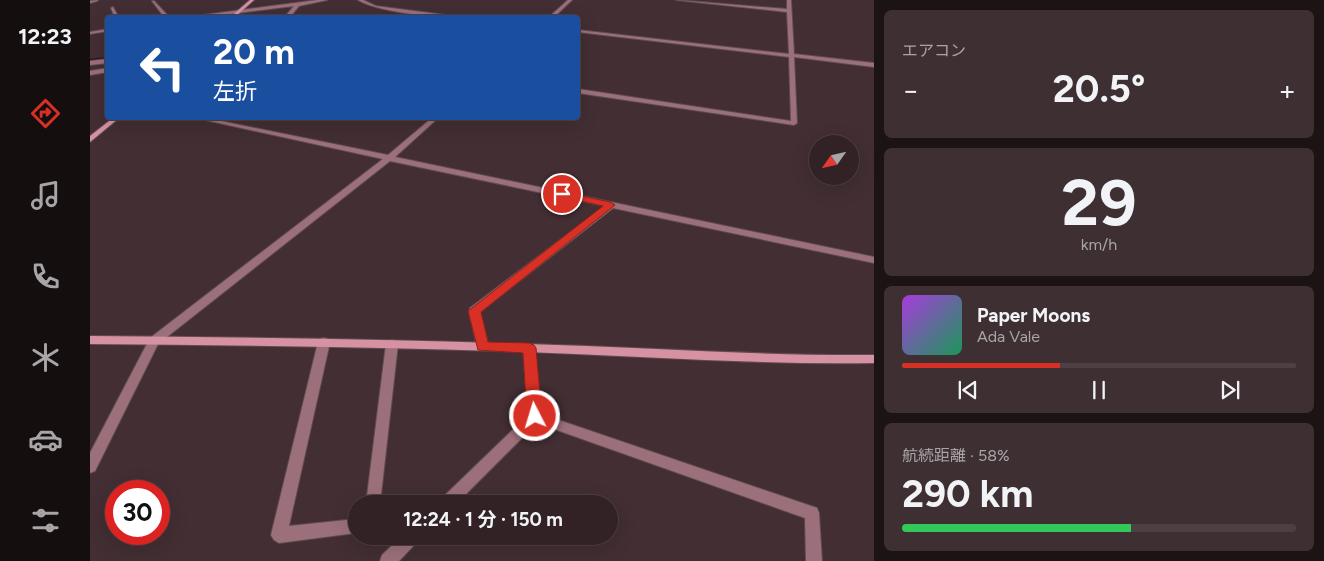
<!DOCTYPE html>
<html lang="ja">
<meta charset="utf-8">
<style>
body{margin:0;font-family:Figtree,"Noto Sans JP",sans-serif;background:#3d2f32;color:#f1f3f6;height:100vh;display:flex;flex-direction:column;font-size:19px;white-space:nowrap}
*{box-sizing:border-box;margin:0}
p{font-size:16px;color:#a8a4a7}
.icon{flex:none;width:28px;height:28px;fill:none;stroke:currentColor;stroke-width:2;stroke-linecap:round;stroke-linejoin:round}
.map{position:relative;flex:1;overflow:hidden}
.drawer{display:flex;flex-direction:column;gap:10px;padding:10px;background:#1c1315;width:450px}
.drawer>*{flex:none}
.banner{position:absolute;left:15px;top:15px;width:475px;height:105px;border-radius:5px;box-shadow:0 5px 20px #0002,0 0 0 1px #4d3f43;background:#1a4fa0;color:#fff;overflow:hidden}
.needle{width:32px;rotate:236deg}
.fabs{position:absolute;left:719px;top:135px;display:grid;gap:10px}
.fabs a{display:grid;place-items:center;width:50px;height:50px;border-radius:50%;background:#322226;box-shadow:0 5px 20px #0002,0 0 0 1px #4d3f43;font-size:25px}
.speed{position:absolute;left:15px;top:480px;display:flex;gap:10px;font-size:25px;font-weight:700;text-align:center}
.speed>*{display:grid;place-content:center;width:65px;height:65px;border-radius:50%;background:#322226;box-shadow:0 5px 20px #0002,0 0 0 1px #4d3f43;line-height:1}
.speed .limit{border:8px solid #d22;background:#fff;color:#111}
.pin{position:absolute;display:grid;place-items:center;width:42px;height:42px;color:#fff;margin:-21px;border:2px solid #fff;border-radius:50%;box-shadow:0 1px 5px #0007}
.me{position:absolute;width:55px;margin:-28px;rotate:355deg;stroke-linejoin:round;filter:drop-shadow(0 0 4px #0008)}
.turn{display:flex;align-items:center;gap:18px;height:105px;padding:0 25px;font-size:22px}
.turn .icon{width:65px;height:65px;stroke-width:2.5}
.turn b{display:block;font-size:35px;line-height:42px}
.big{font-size:38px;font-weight:700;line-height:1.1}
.drawer .tile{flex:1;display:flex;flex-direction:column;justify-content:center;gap:8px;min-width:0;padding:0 18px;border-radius:8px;background:#3d2f32}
.drawer .dial{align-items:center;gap:0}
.dial b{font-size:65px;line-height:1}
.song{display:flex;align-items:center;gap:15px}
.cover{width:60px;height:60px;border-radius:8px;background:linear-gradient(135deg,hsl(280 70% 55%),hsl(150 70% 35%))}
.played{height:5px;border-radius:2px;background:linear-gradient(90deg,#d93025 40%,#4d3f43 40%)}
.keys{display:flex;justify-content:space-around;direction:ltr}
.heat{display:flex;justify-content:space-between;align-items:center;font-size:28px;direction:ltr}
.charge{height:8px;border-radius:4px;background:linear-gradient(90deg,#34c759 58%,#4d3f43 0)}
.trip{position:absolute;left:258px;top:495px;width:270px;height:50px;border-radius:25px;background:#322226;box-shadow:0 5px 20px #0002,0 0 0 1px #4d3f43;font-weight:700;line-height:50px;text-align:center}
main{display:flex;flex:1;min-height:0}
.menu{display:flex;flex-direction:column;width:90px;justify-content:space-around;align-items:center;background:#140e0f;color:#a8a4a7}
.menu .icon{width:35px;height:35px}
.menu .active{color:#d93025}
.menu b{font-size:22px;color:#f1f3f6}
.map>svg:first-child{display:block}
</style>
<main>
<nav class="menu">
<b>12:23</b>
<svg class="icon active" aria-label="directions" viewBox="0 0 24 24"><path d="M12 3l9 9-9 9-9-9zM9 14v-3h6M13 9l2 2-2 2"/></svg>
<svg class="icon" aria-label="music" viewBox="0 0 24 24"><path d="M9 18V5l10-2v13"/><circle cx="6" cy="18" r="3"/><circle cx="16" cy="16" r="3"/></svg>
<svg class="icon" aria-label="phone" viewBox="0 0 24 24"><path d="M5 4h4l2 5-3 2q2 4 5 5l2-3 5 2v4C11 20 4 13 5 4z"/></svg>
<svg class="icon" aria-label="climate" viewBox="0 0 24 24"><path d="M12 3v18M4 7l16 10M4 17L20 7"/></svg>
<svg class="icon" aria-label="car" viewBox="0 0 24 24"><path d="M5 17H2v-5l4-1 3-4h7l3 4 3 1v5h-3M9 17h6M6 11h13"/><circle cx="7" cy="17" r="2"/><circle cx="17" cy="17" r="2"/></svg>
<svg class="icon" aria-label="filters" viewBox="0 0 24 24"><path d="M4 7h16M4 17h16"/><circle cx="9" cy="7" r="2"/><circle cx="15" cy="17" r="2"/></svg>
</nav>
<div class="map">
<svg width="784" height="561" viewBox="0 0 784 561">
<rect width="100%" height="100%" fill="#422e33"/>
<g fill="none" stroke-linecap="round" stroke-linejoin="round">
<path stroke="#330516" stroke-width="4" d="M 0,61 L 18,59"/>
<g stroke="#5f4c51" stroke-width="2">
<path id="street" d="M 8,0 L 7,1 L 0,3 L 0,1 Z
M 228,0 L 237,0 L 209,6 L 199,18 L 194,18 L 204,6 L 108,18 L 90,18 Z
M 268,0 L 273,0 L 286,6 L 379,18 C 353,18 289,13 268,0 Z
M 478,0 L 482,0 L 463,18 L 458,18 Z
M 586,0 L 697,9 L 697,0 L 701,0 L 704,54 L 784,63 L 784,67 L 704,57 L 707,123 L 704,125 L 488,93 L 488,89 L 701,121 L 699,57 L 488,32 L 488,30 L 699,54 L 697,12 Z
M 62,1 L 64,1 L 80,18 L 75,18 Z
M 23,7 L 29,18 L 25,18 L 21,8 Z
M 18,29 L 18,31 L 0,34 L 0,32 Z
M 18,59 L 18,63 L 0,65 L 0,61 Z
M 18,68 L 18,72 L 0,75 L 0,71 Z
M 106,118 L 116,118 L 298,155 L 342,118 L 348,118 L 305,157 L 784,257 L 784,263 L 523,208 L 390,312 L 399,347 L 397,350 L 389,350 L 387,347 L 379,311 L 380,308 L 515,206 L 300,161 L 68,344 L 5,471 L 0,473 L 0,453 L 60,338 L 293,159 Z
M 234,338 L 238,339 L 240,342 L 199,526 L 266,519 L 266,533 L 189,543 L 184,540 L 181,535 L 228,342 L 230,339 Z
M 302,340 L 306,341 L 308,344 L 290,504 L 276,504 L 296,344 L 298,341 Z
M 439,344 L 443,345 L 445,348 L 451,414 L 727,508 L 729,513 L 732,561 L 716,561 L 715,518 L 447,423 L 366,504 L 349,504 L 351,499 L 438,415 L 433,348 L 435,345 Z
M 312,536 L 331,536 L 328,541 L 309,561 L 290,561 L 292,555 Z"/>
</g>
<g stroke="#5f4c51" stroke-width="2">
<path id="secondary" d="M 160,0 L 164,0 L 144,18 L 139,18 Z
M 23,118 L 29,118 L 0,142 L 0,136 Z
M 0,336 C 146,337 292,339 437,344 C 553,347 668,356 784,355 L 784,363 C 668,365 553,356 437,352 C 292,347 146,345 0,344 Z"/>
</g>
<use href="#street" fill="#9c707b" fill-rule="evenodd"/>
<use href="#secondary" fill="#d691a2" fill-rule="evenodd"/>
</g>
<path fill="#d93025" stroke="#8d1f18" d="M 472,192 L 520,202 L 525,205 L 391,312 L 398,342 L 439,343 L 444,345 L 446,348 L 452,416 L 450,421 L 445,423 L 440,421 L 437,416 L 433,353 L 388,350 L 378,311 L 513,206 L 468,196 L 467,194 Z"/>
</svg>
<div class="fabs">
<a><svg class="needle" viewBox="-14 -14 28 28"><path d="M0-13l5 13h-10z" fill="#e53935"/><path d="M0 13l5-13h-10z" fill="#a8a4a7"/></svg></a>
</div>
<div class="speed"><div class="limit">30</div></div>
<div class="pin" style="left:472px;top:194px;background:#d93025"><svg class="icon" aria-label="arrive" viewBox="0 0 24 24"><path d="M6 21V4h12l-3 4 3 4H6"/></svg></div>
<svg class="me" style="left:445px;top:416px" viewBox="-20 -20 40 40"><circle r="17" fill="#d93025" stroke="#fff" stroke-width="3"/><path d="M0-11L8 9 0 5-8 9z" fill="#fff"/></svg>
<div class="trip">12:24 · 1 分 · 150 m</div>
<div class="banner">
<div class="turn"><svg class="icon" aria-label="left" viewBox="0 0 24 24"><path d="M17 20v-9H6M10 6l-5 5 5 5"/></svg><div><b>20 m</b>左折</div></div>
</div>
</div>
<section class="drawer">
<div class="tile"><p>エアコン</p>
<div class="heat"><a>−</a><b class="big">20.5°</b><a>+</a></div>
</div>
<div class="tile dial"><b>29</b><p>km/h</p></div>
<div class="tile">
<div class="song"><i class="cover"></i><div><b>Paper Moons</b><p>Ada Vale</p></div></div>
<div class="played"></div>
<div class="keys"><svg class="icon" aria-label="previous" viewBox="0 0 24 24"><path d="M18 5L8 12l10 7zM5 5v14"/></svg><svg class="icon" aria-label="pause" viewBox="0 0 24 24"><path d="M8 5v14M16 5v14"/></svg><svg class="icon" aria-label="next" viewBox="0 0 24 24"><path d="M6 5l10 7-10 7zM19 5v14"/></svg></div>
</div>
<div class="tile"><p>航続距離 · 58%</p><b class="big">290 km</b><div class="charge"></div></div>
</section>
</main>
